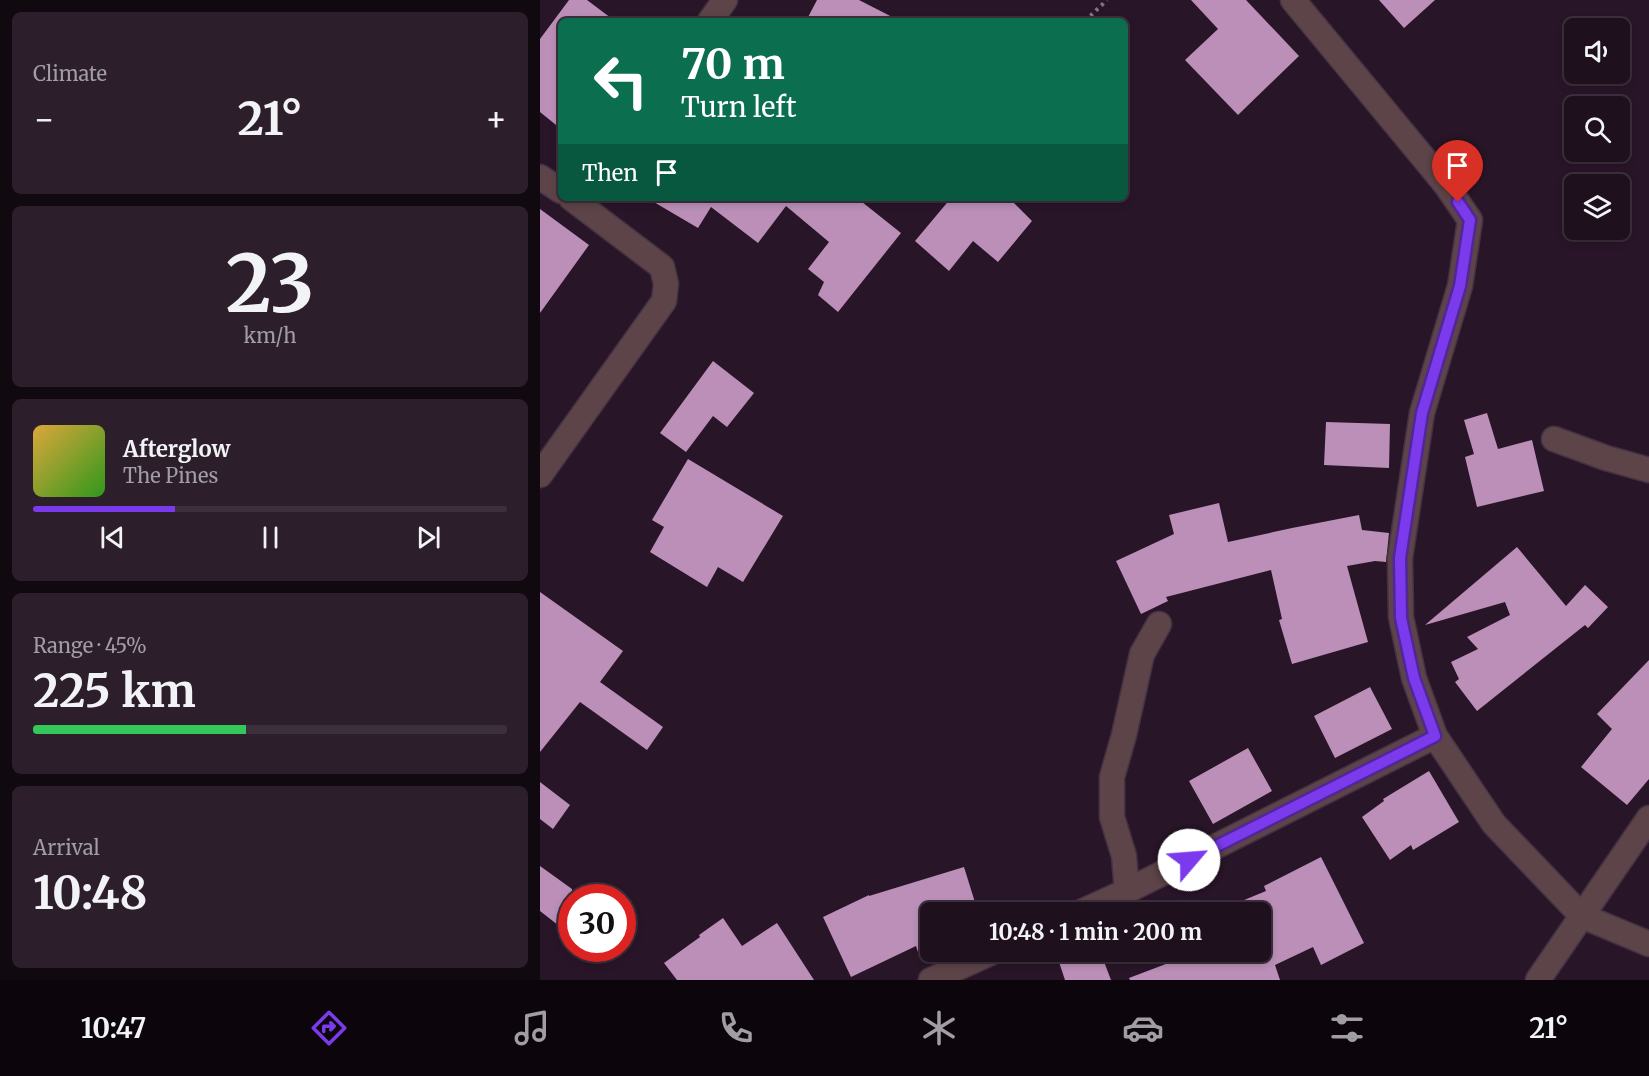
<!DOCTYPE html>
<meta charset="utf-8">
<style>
body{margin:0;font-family:Merriweather,serif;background:#2c1e2b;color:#f1f3f6;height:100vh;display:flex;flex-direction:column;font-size:22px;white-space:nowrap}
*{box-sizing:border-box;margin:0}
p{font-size:20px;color:#a19da4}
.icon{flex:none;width:33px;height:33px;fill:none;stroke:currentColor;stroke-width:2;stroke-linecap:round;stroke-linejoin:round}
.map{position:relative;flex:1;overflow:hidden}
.drawer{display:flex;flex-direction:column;gap:12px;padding:12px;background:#110910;width:540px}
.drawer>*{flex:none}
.top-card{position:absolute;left:18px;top:18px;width:570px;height:183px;border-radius:9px;box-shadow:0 3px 9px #0003,0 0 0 2px #3c303c;background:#0b6e4f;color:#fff;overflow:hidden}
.tools{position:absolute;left:1024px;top:18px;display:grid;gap:12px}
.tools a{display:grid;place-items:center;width:66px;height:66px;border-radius:9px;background:#1f101e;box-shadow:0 3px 9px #0003,0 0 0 2px #3c303c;font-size:30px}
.speed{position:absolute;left:18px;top:884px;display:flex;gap:12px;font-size:30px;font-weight:700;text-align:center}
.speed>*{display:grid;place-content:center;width:78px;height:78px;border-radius:50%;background:#1f101e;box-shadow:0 3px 9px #0003,0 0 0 2px #3c303c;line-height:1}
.speed .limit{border:9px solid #d22;background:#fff;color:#111}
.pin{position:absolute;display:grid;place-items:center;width:51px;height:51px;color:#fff;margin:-62px -26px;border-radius:50% 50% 50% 0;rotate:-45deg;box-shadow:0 0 6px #0007}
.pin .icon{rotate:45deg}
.me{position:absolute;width:66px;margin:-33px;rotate:63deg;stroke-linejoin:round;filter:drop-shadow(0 0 4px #0008)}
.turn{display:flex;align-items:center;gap:21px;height:126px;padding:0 24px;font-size:27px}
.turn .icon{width:78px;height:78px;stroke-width:2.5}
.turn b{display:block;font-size:42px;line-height:51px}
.then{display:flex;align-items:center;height:57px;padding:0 24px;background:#0003;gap:12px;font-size:22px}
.big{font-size:45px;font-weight:700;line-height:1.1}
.drawer .widget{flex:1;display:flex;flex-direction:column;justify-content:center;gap:9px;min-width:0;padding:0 21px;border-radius:9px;background:#2c1e2b}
.drawer .dial{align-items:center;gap:0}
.dial b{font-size:78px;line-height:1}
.song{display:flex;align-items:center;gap:18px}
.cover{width:72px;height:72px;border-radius:9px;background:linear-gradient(135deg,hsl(40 70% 55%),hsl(110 70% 35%))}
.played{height:6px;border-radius:3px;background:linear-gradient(90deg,#7c3aed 30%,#3c303c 30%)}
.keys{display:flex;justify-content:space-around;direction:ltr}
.heat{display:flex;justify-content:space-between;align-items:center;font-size:33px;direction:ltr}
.charge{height:9px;border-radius:4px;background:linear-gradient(90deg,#34c759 45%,#3c303c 0)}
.trip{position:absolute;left:380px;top:902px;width:351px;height:60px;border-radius:9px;background:#1f101e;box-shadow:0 3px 9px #0003,0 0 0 2px #3c303c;font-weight:700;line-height:60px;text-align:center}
.dock{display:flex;height:96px;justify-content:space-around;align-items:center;background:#0c060c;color:#a19da4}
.dock .icon{width:42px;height:42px}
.dock .active{color:#7c3aed}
.dock b{font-size:27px;color:#f1f3f6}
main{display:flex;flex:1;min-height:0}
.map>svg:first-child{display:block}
</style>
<main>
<section class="drawer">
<div class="widget"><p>Climate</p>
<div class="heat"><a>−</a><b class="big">21°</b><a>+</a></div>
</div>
<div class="widget dial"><b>23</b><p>km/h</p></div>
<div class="widget">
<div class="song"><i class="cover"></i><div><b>Afterglow</b><p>The Pines</p></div></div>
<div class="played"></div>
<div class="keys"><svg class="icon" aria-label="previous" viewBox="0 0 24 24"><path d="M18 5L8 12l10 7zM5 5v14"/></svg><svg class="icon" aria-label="pause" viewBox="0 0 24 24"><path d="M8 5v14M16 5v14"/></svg><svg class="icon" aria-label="next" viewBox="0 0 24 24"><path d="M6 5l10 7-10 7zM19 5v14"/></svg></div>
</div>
<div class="widget"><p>Range · 45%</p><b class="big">225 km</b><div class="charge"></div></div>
<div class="widget"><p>Arrival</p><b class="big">10:48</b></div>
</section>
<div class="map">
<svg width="1109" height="980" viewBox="0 0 1109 980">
<rect width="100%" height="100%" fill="#291528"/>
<path fill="#bb8fb8" d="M 29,0 L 47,0 L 75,21 L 21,21 L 21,129 L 0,112 L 0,39 Z
M 277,0 L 319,0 L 360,21 L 266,21 Z
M 651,0 L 706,0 L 759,56 L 698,115 L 645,60 L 678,29 Z
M 839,0 L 895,0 L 864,28 Z
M 107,198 L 317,198 L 361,233 L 298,312 L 278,295 L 284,282 L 268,269 L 289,242 L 246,206 L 218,243 L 171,207 L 158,228 Z
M 411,198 L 469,198 L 492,221 L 458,262 L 433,241 L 409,271 L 375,241 Z
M 0,209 L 49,245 L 0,313 Z
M 173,361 L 214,393 L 187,427 L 173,416 L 146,452 L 120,433 Z
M 947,413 L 958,449 L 992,440 L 1004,491 L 937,507 L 925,457 L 934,454 L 924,420 Z
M 786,422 L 850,424 L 849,468 L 784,465 Z
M 148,459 L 243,516 L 203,582 L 178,567 L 167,587 L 110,552 L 124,527 L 112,520 Z
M 679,503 L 688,542 L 752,528 L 819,515 L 822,530 L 849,533 L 846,562 L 835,561 L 807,566 L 828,642 L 752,664 L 739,620 L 742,619 L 731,570 L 626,597 L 628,601 L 601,614 L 576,561 L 634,534 L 629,515 Z
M 977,547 L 1026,606 L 1045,585 L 1068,607 L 1048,628 L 1045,625 L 937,711 L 915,682 L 919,679 L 911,662 L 938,649 L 927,637 L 970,615 L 965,602 L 885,625 Z
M 0,592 L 83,651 L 60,682 L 123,727 L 107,750 L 40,702 L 0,752 Z
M 1109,660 L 1109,779 L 1087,805 L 1041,767 L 1072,729 L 1057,714 Z
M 830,687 L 852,729 L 795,758 L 774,716 Z
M 708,748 L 732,791 L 673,824 L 649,781 Z
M 889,771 L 919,822 L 873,850 L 871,845 L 850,860 L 822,817 L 844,801 L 843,799 Z
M 0,782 L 30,805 L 13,829 L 0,819 Z
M 781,857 L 824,943 L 781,965 L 773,947 L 735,965 L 740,980 L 590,980 L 589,978 L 660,951 L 720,951 L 720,912 L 675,912 L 726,891 L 724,886 Z
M 0,866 L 32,889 L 32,936 L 0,911 Z
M 424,867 L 438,912 L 390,912 L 390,951 L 393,951 L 379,955 L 376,946 L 311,977 L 283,917 L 329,895 L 329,896 Z
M 183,918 L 202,946 L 237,923 L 274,980 L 137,980 L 124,963 L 160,937 L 159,935 Z
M 541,951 L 560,951 L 571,980 L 525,980 L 518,959 Z"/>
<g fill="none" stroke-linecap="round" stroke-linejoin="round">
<g stroke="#443143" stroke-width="27">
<path id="minor" d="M 753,0 L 906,185 L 930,220 L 920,286 L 882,413 L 860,558 L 861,617 L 874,678 L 895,736 L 954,824 L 1042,916 L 1109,944
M 170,21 L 185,0
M 0,177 L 21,191
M 1014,439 L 1066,458 L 1109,470
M 0,475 L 124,301 L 126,284 L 122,267 L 31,198
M 587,891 L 584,856 L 572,817 L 572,777 L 584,735 L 602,654 L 619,624
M 541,912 L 587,891 L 895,736
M 391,980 L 455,951
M 998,980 L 1109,818"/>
</g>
<path stroke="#847383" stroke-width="4" stroke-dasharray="3 4.5" stroke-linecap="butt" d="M 545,21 L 567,0"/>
<use href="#minor" stroke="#5d4448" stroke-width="24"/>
</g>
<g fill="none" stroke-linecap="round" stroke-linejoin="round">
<g stroke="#51269a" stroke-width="15">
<path id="route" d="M 649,860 L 895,736 L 874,678 L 861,618 L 860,558 L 882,413 L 920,286 L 930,220 L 918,202"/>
</g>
<use href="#route" stroke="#7c3aed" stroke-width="10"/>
</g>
</svg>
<div class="tools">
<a><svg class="icon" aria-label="sound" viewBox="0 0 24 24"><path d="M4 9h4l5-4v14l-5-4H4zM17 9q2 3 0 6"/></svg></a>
<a><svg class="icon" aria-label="search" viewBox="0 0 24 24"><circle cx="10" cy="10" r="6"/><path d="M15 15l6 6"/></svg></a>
<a><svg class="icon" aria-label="layers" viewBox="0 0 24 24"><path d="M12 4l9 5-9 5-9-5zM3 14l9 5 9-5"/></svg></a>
</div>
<div class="speed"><div class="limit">30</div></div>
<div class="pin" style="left:918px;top:202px;background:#d93025"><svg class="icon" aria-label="arrive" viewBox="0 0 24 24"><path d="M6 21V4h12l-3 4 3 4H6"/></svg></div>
<svg class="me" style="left:649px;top:860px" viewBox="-20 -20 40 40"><circle r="19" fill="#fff"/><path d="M0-13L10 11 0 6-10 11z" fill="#7c3aed"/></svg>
<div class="trip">10:48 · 1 min · 200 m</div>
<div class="top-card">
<div class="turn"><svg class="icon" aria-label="left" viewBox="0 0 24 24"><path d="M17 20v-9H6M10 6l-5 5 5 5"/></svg><div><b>70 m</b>Turn left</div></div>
<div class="then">Then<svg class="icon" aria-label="arrive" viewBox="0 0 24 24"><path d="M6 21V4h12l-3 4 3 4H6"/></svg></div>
</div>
</div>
</main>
<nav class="dock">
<b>10:47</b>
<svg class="icon active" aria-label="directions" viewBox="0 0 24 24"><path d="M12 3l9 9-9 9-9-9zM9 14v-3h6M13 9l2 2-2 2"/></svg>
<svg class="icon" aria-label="music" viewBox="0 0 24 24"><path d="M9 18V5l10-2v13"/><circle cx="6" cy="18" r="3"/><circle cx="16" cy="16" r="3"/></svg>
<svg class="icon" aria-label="phone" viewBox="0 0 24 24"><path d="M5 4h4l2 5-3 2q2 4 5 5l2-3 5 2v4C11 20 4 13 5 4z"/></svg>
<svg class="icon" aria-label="climate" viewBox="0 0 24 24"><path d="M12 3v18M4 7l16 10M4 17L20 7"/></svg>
<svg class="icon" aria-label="car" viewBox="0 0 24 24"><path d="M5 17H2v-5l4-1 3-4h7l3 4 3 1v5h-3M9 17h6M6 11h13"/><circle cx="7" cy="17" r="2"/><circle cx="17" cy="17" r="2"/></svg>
<svg class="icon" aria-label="filters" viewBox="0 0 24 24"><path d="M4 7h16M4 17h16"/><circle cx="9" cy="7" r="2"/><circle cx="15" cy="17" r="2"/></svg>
<b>21°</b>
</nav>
